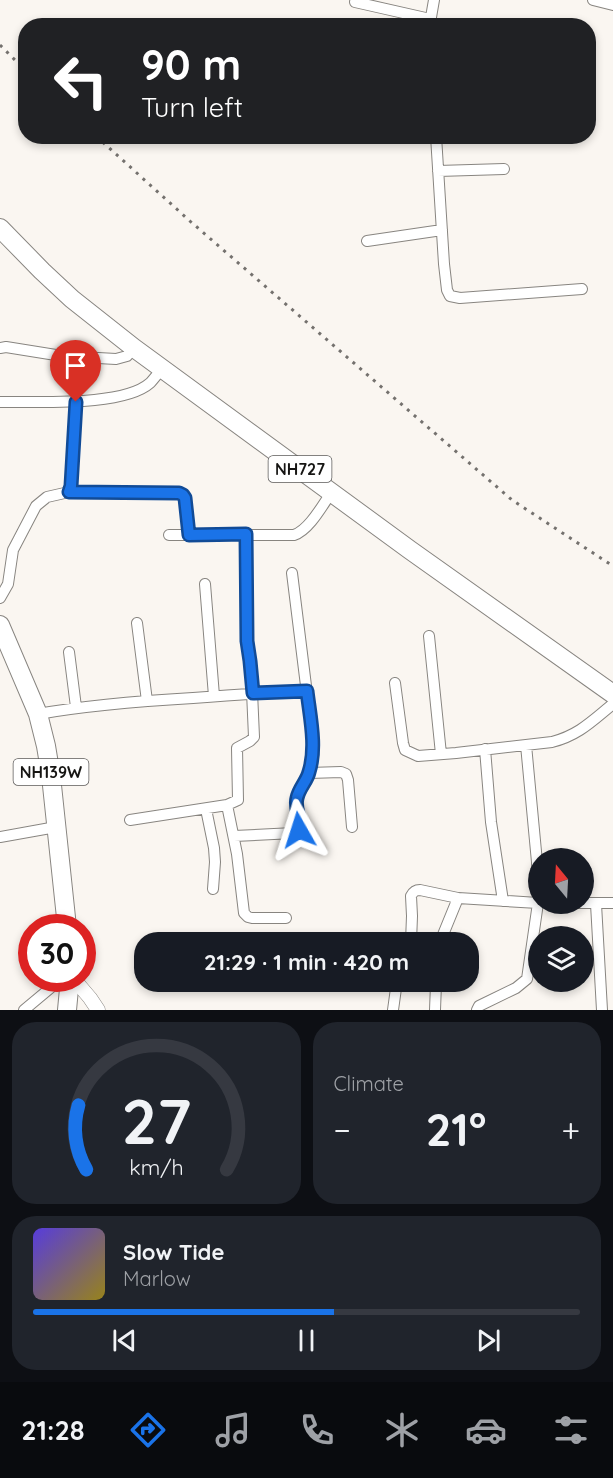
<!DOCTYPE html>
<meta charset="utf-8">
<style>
body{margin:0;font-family:Quicksand,sans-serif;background:#20242c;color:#f1f3f6;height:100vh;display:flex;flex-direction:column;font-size:22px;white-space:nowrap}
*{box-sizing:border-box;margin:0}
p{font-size:20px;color:#9ea1a6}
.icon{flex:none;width:33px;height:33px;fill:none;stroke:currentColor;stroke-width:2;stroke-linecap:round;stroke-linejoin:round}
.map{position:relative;height:1010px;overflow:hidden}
.drawer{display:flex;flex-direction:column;gap:12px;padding:12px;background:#0d0f14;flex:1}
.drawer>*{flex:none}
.banner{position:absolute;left:18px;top:18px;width:578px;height:126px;border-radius:24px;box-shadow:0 3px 9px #0003;background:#202124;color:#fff;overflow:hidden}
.needle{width:39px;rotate:342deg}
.buttons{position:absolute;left:528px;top:848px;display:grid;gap:12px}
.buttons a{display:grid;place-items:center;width:66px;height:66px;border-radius:50%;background:#171b24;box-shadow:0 3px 9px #0003;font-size:30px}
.speed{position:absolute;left:18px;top:914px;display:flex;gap:12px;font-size:30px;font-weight:700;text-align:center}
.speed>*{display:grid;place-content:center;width:78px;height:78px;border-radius:50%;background:#171b24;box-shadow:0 3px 9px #0003;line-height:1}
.speed .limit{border:9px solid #d22;background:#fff;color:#111}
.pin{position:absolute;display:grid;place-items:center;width:51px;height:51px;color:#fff;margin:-62px -26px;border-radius:50% 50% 50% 0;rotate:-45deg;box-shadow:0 0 6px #0007}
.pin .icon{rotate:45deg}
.me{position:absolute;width:66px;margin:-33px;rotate:354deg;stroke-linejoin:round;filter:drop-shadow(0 0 4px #0008)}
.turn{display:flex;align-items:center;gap:21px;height:126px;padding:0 24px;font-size:27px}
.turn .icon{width:78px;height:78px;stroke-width:2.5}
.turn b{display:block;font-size:42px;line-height:51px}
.big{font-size:45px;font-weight:800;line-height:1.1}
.drawer .card{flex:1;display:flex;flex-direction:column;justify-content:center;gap:9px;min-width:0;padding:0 21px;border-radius:24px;background:#20242c}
.drawer .dial{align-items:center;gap:0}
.dial svg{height:156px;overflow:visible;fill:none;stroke:#363941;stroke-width:7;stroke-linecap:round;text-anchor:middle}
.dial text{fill:#f1f3f6;stroke:none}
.song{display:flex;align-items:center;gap:18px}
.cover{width:72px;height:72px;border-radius:9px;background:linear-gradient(135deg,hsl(250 70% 55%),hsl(50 70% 35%))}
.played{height:6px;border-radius:3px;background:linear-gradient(90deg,#1a73e8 55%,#363941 55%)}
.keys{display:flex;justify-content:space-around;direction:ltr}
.heat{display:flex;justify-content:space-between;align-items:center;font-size:33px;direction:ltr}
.drawer .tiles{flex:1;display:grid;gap:12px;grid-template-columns:1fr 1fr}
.card:last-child{grid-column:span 2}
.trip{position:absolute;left:134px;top:932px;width:345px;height:60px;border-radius:24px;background:#171b24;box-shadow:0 3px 9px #0003;font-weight:800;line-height:60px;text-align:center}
.menu{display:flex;height:96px;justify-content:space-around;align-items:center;background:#090b0e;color:#9ea1a6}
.menu .icon{width:42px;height:42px}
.menu .on{color:#1a73e8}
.menu b{font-size:27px;color:#f1f3f6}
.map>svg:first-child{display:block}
</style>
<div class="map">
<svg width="613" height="1010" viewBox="0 0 613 1010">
<rect width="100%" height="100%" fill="#faf6f1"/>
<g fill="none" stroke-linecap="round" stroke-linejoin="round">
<g stroke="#888580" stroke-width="12">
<path id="minor" d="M 593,0 L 613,5
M 355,2 L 430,19
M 430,23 L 434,0
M 436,136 L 444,264 L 447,290 L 450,296 L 460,298 L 582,289
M 438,171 L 504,169
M 367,241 L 442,230
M 0,348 L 6,347 L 62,356 L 116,359 L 127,356 L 134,348
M 0,402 C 36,401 123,407 150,383 C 154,379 158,373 162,369
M 69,492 L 179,493 L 183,495 L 185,498 L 189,535
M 169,535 L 294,535 C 309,530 322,506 331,493
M 205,584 L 214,696
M 0,598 L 8,584 L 13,550 L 36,506 L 47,497 L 69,492 L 71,486 L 76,402
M 137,623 L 147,701
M 429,636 L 441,754
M 69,652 L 76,707
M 395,683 L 403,743 L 405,750 L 418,756 L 456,753 L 552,742 C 579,735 592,721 613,704
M 38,714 C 89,705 141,701 193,698 C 231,695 269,692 307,691
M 485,749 L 491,822 L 503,901
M 309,773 L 341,772 L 346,774 L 348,780 L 352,827
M 227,805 L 237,854 L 244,913 L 248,917 L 252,918 L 286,918
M 206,809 L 214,848 L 215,862 L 213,889
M 130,820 L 227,805 L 238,800 L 237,748 L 250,741 L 254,737 L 251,669 L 247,641 L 246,534
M 234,836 L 294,833 L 299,830 L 300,828 L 296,805 L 297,797 L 309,773 L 312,754 L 312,734 L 292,573
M 0,837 L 56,827
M 557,903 L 613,903
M 596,904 L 602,1010
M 411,942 L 412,916 L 411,896 C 413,892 415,890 420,890 L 458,898
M 440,942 L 458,898 L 538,903
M 24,1010 L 54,985 L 66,978
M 393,1010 L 397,981
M 435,1010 L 436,984
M 477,1010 L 479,1006 L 516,988 L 527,979 L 538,903 L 537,862 L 526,745"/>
</g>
<g stroke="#888580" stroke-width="15">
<path id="tertiary" d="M 73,978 L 90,998 L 98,1010"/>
</g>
<g stroke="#888580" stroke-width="20">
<path id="trunk" d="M 0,228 L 42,271 L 72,299 L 134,348 L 410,550 L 613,694
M 0,625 L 38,714 L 46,746 L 51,776 L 67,927
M 67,1010 L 70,978"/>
</g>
<use href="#minor" stroke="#fff" stroke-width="10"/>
<use href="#tertiary" stroke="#fff" stroke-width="14"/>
<use href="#trunk" stroke="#fff" stroke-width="18"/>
<path stroke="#74716e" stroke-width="3" stroke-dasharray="3 6" stroke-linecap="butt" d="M 0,45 L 26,71
M 96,136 L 191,222 L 512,500 L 613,566"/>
</g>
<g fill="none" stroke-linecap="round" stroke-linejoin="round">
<g stroke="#114b97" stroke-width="15">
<path id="route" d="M 76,402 L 71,486 L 69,492 L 179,493 L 183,495 L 185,498 L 189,535 L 246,534 L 247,641 L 250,661 L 253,693 L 307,691 C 310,717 317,747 309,772 C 307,781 299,788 297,798 C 294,809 302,819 299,830"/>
</g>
<use href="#route" stroke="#1a73e8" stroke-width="10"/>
</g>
<g text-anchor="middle" stroke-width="6" stroke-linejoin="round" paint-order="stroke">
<g fill="#fff" stroke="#5c5b5a" stroke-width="1.5">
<rect x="268.5" y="456" width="63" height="26" rx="4.5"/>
<rect x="13.5" y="759" width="75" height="26" rx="4.5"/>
</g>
<g font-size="16" font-weight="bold" fill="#161513">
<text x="300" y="475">NH727</text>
<text x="51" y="778">NH139W</text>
</g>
</g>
</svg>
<div class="buttons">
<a><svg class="needle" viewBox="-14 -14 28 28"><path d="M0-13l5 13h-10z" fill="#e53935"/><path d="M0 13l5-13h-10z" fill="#9ea1a6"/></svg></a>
<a><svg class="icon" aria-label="layers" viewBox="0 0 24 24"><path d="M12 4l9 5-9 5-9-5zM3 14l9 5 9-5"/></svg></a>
</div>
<div class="speed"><div class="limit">30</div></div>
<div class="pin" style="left:76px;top:402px;background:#d93025"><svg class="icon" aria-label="arrive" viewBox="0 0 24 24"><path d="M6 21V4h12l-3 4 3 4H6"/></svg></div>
<svg class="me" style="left:299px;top:830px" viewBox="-20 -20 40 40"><path d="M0-17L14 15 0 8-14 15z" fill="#1a73e8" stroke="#fff" stroke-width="4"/></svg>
<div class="trip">21:29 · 1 min · 420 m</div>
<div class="banner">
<div class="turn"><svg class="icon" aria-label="left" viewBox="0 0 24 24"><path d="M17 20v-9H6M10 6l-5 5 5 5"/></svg><div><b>90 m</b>Turn left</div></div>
</div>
</div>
<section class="drawer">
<div class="tiles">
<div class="card dial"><svg viewBox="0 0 100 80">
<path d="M14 69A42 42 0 1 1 86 69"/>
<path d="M14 69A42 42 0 0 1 10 36" stroke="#1a73e8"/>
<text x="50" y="56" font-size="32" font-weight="700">27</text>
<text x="50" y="72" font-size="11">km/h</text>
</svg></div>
<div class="card"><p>Climate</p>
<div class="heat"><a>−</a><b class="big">21°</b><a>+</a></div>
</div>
<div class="card">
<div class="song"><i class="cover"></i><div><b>Slow Tide</b><p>Marlow</p></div></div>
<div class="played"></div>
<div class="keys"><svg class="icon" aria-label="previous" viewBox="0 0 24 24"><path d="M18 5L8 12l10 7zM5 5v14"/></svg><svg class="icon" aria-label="pause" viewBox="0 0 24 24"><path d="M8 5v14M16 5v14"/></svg><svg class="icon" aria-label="next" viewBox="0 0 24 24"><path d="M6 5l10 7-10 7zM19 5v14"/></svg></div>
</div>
</div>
</section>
<nav class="menu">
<b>21:28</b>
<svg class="icon on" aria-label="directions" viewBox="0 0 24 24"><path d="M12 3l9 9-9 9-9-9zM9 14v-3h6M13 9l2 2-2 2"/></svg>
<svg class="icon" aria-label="music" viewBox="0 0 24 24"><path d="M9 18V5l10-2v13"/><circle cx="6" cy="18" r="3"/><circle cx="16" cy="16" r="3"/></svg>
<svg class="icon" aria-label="phone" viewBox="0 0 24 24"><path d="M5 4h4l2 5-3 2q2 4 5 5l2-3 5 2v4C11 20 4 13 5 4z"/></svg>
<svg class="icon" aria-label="climate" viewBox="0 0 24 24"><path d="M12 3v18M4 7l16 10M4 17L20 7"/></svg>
<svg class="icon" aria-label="car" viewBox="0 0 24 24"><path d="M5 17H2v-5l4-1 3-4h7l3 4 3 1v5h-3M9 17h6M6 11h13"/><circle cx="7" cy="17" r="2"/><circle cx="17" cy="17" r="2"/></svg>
<svg class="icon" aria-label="filters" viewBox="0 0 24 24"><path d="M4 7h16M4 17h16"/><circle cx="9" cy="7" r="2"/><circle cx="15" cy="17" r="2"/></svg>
</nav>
